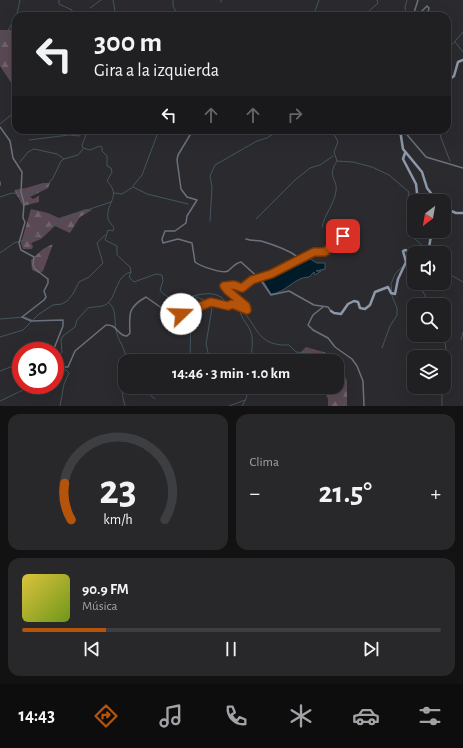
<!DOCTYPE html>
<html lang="es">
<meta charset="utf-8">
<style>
body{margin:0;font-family:"Alegreya Sans",sans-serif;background:#28282b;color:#f1f3f6;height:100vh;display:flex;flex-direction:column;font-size:15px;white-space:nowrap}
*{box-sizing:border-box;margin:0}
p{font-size:13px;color:#a2a3a6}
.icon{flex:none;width:22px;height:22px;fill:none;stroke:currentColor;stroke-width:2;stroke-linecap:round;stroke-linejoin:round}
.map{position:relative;height:406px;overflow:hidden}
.panel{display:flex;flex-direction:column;gap:8px;padding:8px;background:#121213;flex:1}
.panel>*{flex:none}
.banner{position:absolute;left:12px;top:12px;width:439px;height:122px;border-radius:12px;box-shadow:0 4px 16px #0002,0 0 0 1px #3d3e41;background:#202023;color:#f1f3f6;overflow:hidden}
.needle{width:26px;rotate:211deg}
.buttons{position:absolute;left:407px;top:194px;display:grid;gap:8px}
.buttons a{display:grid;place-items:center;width:44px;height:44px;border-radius:8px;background:#202023;box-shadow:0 4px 16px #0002,0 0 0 1px #3d3e41;font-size:20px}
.speed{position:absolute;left:12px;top:342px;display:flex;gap:8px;font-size:20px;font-weight:700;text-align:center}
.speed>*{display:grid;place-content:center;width:52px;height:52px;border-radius:50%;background:#202023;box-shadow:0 4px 16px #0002,0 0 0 1px #3d3e41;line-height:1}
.speed .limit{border:6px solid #d22;background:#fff;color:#111}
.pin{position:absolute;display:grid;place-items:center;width:34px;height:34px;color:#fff;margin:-17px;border-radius:8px;box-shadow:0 2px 6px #0006}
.me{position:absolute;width:44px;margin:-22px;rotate:69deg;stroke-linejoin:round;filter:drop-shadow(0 0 3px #0008)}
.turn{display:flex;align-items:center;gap:14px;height:84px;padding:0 16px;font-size:18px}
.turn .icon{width:52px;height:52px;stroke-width:2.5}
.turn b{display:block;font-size:28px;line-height:34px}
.lanes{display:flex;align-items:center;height:38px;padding:0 16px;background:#0003;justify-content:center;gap:20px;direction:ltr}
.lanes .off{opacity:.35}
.big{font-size:30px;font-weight:700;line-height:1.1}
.panel .card{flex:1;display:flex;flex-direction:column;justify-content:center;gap:6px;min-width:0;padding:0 14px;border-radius:12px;background:#28282b}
.panel .dial{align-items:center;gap:0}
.dial svg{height:104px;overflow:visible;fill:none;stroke:#3d3e41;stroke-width:7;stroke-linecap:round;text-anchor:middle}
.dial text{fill:#f1f3f6;stroke:none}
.song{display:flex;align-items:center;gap:12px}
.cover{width:48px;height:48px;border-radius:6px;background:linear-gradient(135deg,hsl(50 70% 55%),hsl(80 70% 35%))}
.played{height:4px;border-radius:2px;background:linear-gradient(90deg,#b45309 20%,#3d3e41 20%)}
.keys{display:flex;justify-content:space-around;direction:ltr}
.heat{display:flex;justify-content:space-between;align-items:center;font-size:22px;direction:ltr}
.panel .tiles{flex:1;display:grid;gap:8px;grid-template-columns:1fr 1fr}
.card:last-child{grid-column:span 2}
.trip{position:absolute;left:118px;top:354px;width:226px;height:40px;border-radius:12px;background:#202023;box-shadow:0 4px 16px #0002,0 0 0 1px #3d3e41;font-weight:700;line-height:40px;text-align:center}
.menu{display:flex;height:64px;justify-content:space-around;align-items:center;background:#0d0d0e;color:#a2a3a6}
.menu .icon{width:28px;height:28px}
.menu .current{color:#b45309}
.menu b{font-size:18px;color:#f1f3f6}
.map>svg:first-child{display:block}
</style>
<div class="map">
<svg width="463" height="406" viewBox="0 0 463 406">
<defs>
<pattern id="forest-firs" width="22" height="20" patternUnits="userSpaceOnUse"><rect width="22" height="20" fill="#5a4954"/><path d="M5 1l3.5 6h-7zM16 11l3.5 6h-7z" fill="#71636c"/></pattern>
</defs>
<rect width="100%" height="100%" fill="#2b2b2f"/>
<path fill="url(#forest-firs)" d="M 0,30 L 13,30 L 16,38 L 11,41 L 16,44 L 15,86 L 12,84 L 0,66 Z
M 43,183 L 50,183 L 48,188 L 30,197 L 33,199 L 39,196 L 39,202 L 23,206 L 14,190 L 26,188 Z
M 31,209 L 48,213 L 59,218 L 86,209 L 92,210 L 80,217 L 70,233 L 55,226 L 41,239 L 31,243 L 33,246 L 32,249 L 23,249 L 21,243 Z
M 53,244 L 43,271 L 39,273 L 32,270 L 31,260 L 43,249 Z
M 306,347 L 334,355 L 337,361 L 292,361 Z
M 337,361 L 347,381 L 347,406 L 328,406 L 328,399 L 323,387 L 337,387 Z"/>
<path fill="#001b28" stroke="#43565f" d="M 307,257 L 317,263 L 325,263 L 325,269 L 316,271 L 321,271 L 315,275 L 314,272 L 309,277 C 294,277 286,293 271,294 L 262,279 L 290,267 L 291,265 L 299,265 Z"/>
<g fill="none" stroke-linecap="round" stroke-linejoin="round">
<path stroke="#43565f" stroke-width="1" d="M 59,0 L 59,4 L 72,10 L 72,16
M 113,0 L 115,11 L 119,16
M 173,0 L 173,6 L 178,16
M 221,0 L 221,2
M 90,8 L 101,0
M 310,15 L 315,11 L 319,0
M 369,16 L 369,11 L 378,3 L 377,0
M 406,16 L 405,7 L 407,0
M 455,42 L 463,52
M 0,45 L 17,14 L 20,0
M 447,63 L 451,59 L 450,47 L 463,32
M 10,79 L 16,69
M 0,124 L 16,111
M 88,130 L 82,145 L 83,148 L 90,150 L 100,146 L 102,147 L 102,151 L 107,156 L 107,166 L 111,168 L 112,172 L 107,181 C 122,196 106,203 108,217 C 108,222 112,224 114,228 L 113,231 L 108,230 L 105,240 L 117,246 L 117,255 L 130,267 L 131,272 L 129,277 L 134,282 L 156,274 L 162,275 L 163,281 L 160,290 C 175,311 201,285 221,297 C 224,299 225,302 227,304
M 328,130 L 335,136 L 338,142 L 334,152 L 337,161 L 353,162 L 372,167 L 389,175 L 409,192 L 407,203 L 414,210
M 440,130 L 441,138 L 450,161
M 29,140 L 69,135 L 79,136 L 86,130
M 20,162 L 28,152 L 34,149 L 57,154 L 64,159
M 133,186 L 142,175 L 159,130
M 114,193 L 122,194 L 133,187 L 147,194 L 188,204
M 0,197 L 12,193 L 27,195 L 48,184 L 53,178 L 61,161 L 64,159 L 78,155 L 83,149
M 256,219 L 295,180 L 310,168 L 320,165 L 333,156
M 210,221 L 212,187 L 210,176 L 215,165 L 257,141 L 267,138 L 279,130
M 322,227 C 325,213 334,205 336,191 C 338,179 326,177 337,161
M 415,231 L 414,238 L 424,247 L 424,253
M 0,253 L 14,243 L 34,237 L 49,227 L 78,213 L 111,202
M 407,264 L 414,260
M 444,271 L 463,282
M 417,283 L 425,295 L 425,305
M 194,296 L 209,302 L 212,308 L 206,344 L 210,361
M 175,300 L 191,310 L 190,361
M 109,303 C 117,310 114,320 116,330 C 118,342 126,347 126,361
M 230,305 C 260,314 249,347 289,345 L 296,352 L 317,354 L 323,355 L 330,361
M 240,311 C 241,318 246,322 249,328 C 255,338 251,350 251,361
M 0,319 L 24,317 L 32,320
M 0,337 L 23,330 L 39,314 L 53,305 L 62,304 L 67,301 L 73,294 L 79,282 L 89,277 L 103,263 L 97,243 L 105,235
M 461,340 L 463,332
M 382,348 L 390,326 L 397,315 L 397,308 L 392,296 L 391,284 L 395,274 L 404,265
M 55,361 L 62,352 L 61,340 L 63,336 L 75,327 L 77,320 L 88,308 C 95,306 104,308 109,302 C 116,295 117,274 131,272
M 55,368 L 66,370 L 69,373 L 64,384 L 60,406
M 0,371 L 21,363
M 337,374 L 340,377 L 340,393 L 344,396 L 344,406
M 141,387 L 155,399
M 188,388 L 189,387
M 0,401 L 21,391 L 24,389 L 24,385
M 125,406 C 121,392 120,378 125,364
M 229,406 L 245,400
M 242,406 L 246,399 L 248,390 L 245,387
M 442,406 L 442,392 L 450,378 L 444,334"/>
<path stroke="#6a717c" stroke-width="1.5" d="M 413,16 L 418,0
M 417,16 L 427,6 L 429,8 L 427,16
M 0,127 L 10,141 L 13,158 L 22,172 L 21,192 L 24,203 L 23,218 L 25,222 L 19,243 L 21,250 L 34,257 L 33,265 L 35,269 L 48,279 L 48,283 L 44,291 L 46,297 L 44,300 L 22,317 L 31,321 L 63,320 L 63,326 L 53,351
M 193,130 L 178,155 L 177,160 L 181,189 L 187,197 L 197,200 L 187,216 L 186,223 L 175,231 L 165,231 L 162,239 L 163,243 L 178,239 L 192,243 L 195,262 C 200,266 223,274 228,271 C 233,267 235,263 241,262 L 260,279 L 271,295 L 289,291 L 314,305 L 328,307 L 331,311
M 403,130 L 426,157 L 463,168
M 0,182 L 0,185
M 246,239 C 251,241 256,240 261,241 C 271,244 294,251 300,260
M 260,279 L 314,252 L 325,252 L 349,232
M 323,307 L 313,315 L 308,325 L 313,330 L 328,338 L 335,347 L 352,359 L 357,366 L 363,381 L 364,406
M 55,357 L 58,359 L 63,367 L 68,367 L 75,351 L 106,325 C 118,324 117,336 127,336 L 130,333 C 129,314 128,307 146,297 L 163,309 L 181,314 L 184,310 L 196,308 L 211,302 L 228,305 L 233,304 L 247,310 L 246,306 L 227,290 L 224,286 L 227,284 L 242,288 L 258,278"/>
<path stroke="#8d99aa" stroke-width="2.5" d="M 447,81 L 454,76 L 458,62 L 463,60
M 400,130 L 403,149 L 422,172 L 427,188 L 437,201
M 405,153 L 403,159 L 416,184 L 418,201
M 444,208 L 456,213 L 463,213
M 428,253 L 431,236 L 430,231
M 331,311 L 334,313 L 341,314 L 348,304 L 354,301 L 358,302 L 360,308 L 365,309 L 370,305 L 375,292 L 388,287 L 391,293 L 395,294 L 398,279 L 406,262 L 403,251 L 405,250 L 414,254"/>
</g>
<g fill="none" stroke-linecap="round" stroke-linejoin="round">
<g stroke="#753606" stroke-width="10">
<path id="route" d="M 181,314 L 184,310 L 196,308 L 211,302 L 228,306 L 232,304 L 247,310 L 246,306 L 227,290 L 224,286 L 234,285 L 242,288 L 252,280 L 271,274 L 314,252 L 325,252 L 343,236"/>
</g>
<use href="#route" stroke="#b45309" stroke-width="7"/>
</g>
</svg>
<div class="buttons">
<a><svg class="needle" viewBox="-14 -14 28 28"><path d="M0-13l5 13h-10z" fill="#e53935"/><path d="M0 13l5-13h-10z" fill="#a2a3a6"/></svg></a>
<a><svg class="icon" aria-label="sound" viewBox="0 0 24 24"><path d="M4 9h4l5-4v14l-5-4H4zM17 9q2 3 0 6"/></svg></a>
<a><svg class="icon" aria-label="search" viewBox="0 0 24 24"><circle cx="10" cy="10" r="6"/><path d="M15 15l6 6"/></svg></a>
<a><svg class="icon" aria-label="layers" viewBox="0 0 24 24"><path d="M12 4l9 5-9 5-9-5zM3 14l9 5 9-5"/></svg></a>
</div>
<div class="speed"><div class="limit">30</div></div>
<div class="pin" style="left:343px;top:236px;background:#d93025"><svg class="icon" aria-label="arrive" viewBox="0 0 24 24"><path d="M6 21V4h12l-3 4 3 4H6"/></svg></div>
<svg class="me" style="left:181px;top:314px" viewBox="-20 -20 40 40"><circle r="19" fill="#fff"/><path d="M0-13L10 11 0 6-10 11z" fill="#b45309"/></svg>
<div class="trip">14:46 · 3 min · 1.0 km</div>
<div class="banner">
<div class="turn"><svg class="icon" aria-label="left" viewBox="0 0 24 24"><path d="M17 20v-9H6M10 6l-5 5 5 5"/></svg><div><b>300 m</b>Gira a la izquierda</div></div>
<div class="lanes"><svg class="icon" aria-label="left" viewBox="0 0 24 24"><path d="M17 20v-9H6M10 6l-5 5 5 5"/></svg><svg class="icon off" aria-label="ahead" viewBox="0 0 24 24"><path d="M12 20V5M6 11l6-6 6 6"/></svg><svg class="icon off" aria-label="ahead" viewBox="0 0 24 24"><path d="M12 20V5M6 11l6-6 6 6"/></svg><svg class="icon off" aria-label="right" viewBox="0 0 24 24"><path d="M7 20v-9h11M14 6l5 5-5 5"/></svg></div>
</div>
</div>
<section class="panel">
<div class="tiles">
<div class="card dial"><svg viewBox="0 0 100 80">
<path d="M14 69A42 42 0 1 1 86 69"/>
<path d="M14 69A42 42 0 0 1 9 41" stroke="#b45309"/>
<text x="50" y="56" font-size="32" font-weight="700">23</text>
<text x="50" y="72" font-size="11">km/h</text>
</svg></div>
<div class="card"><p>Clima</p>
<div class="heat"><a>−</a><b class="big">21.5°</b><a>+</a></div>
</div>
<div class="card">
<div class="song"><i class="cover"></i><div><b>90.9 FM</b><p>Música</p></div></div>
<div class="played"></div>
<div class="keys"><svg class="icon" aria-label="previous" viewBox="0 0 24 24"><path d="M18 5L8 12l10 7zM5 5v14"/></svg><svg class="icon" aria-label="pause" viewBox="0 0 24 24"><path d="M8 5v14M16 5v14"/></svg><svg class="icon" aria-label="next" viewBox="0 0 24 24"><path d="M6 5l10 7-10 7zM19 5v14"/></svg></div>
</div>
</div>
</section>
<nav class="menu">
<b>14:43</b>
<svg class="icon current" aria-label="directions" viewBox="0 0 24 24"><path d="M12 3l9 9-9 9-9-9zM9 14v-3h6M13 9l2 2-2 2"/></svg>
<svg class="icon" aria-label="music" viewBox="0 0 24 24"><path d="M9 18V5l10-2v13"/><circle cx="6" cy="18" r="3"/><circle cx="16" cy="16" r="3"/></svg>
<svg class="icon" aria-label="phone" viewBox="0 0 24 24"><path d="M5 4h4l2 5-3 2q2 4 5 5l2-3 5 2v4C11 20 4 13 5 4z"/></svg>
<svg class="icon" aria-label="climate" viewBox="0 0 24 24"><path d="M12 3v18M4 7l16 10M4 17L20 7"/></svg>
<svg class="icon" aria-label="car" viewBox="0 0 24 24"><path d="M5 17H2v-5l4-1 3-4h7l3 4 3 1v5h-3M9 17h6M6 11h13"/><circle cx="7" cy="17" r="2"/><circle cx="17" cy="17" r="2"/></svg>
<svg class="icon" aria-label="filters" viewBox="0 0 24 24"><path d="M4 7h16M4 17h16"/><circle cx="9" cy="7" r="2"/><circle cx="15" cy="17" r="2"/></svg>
</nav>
